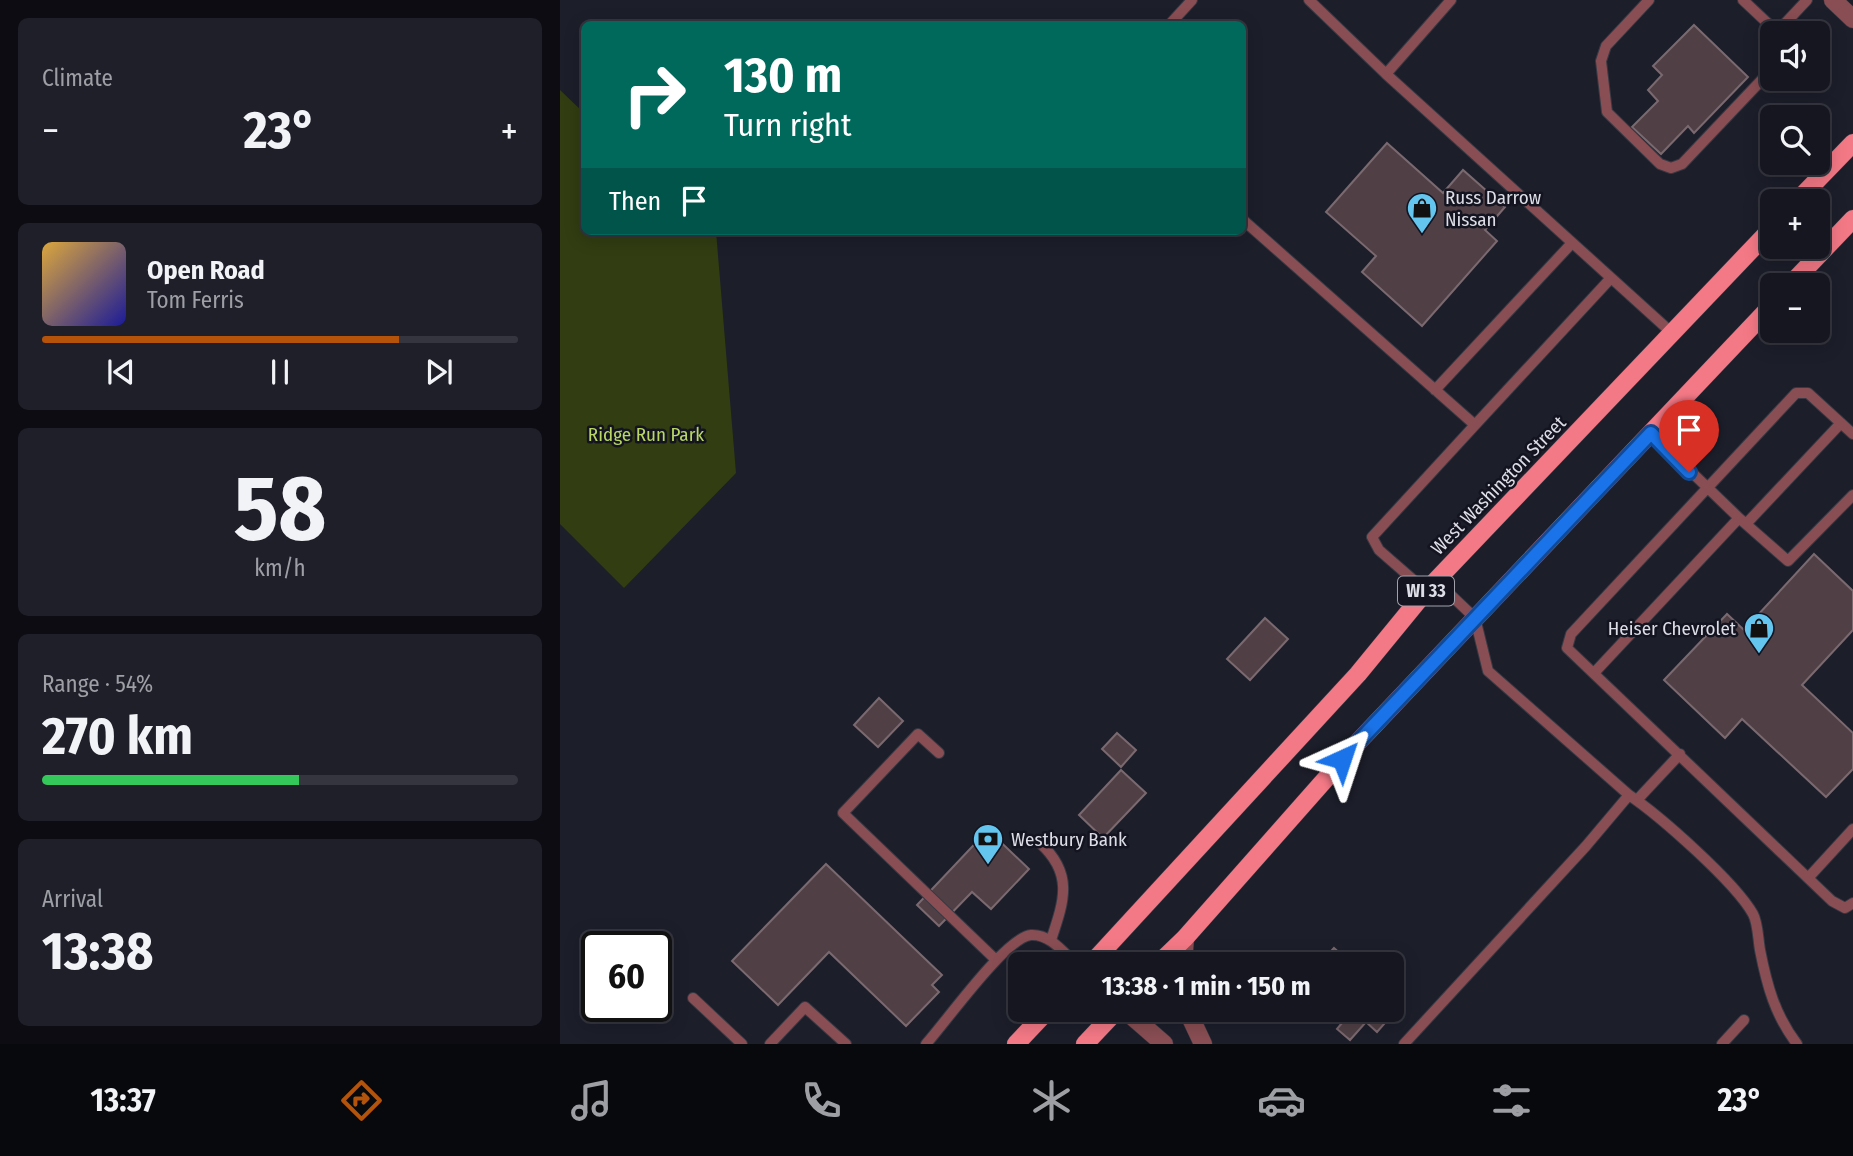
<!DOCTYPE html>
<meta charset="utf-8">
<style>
body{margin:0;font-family:"Fira Sans Condensed",sans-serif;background:#1e1f29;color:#f1f3f6;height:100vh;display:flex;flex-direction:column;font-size:26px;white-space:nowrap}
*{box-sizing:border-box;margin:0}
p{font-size:23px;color:#9d9fa5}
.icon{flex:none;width:38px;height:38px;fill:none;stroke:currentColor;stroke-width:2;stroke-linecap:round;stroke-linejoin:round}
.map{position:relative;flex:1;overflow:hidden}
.side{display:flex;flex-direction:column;gap:18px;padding:18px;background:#0c0c12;width:560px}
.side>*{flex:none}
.hud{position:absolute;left:21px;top:21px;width:665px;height:214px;border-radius:10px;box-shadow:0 4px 18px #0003,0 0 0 2px #34353e;background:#00695c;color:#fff;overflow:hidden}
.tools{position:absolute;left:1200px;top:21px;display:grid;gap:14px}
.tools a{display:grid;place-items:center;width:70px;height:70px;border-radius:10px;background:#151620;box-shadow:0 4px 18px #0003,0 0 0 2px #34353e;font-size:35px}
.speed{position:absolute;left:21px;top:931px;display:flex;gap:14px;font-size:35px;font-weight:700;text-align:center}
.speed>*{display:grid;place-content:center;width:91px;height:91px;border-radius:50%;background:#151620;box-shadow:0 4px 18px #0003,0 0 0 2px #34353e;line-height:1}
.speed .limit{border:4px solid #111;border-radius:10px;background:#fff;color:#111}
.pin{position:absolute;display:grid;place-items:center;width:60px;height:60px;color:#fff;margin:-72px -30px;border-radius:50% 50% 50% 0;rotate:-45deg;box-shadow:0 0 7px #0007}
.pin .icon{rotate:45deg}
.me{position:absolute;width:77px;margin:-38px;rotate:42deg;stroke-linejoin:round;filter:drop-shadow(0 0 5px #0008)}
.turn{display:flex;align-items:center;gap:24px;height:147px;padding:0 28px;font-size:32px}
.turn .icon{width:91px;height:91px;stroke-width:2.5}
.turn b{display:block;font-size:49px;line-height:60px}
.then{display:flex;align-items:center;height:66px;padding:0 28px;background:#0003;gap:14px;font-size:26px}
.big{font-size:52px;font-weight:700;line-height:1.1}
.side .card{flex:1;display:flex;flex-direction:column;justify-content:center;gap:10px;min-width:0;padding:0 24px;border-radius:10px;background:#1e1f29}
.side .dial{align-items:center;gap:0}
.dial b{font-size:91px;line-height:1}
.song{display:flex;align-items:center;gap:21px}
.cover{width:84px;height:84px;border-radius:10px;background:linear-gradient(135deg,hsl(40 70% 55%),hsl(240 70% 35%))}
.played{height:7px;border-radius:4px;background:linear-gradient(90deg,#b45309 75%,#34353e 75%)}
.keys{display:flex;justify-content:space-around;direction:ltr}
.heat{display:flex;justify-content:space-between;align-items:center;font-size:38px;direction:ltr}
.charge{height:10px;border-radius:5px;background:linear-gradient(90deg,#34c759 54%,#34353e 0)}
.trip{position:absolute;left:448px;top:952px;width:396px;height:70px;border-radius:10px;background:#151620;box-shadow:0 4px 18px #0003,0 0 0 2px #34353e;font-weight:700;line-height:70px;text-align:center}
.tab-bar{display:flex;height:112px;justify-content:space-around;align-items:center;background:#08090d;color:#9d9fa5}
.tab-bar .icon{width:49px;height:49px}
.tab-bar .on{color:#b45309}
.tab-bar b{font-size:32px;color:#f1f3f6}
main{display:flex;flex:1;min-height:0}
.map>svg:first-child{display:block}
</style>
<main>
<section class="side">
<div class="card"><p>Climate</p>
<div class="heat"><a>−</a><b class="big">23°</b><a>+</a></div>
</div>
<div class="card">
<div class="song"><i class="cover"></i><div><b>Open Road</b><p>Tom Ferris</p></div></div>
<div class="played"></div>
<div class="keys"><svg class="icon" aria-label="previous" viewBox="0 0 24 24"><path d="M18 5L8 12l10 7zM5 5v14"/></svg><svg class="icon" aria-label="pause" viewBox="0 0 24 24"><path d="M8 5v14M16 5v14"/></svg><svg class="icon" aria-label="next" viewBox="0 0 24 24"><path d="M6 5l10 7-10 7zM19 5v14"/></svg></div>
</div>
<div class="card dial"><b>58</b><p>km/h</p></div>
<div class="card"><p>Range · 54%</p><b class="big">270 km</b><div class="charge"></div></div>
<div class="card"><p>Arrival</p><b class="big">13:38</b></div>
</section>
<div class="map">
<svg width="1293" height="1044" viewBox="0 0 1293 1044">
<rect width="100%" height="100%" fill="#1c1e2a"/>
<path fill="#323d12" d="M 0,90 L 24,113 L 24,231 L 156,231 L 176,473 L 64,588 L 0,524 Z"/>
<path fill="#504046" stroke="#7b6970" stroke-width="2" d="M 1134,25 L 1188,77 L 1134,133 L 1128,126 L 1101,154 L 1072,127 L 1098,101 L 1088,90 L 1102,75 L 1093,66 Z
M 827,143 L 883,193 L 903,170 L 945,207 L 925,230 L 937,241 L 862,326 L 802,272 L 816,256 L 766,212 Z
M 1254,554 L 1293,591 L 1293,630 L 1242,685 L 1293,733 L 1293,769 L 1266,797 L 1182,719 L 1165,738 L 1104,680 L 1167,614 L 1184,630 Z
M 705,618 L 728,639 L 690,680 L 667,659 Z
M 319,698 L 343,721 L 318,747 L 294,725 Z
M 557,733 L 576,750 L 561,767 L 542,749 Z
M 561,770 L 586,793 L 543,838 L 519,815 Z
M 428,830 L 469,869 L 431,909 L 412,892 L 379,926 L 357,905 Z
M 266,864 L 382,975 L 372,985 L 379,992 L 346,1026 L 269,952 L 218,1005 L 172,961 Z
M 774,948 L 792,964 L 759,964 Z
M 831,1000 L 839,1007 L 817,1032 L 806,1022 L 790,1040 L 777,1029 L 782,1023 L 767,1010 L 831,1010 Z"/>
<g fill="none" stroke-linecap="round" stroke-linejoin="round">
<g stroke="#373944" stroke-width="12">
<path id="service" d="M 749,0 L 826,74
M 891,0 L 826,74 L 1112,333
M 1089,0 L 1046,46 L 1041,61 L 1047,112 L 1100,164 L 1111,168 L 1122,164 L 1213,68
M 1183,0 L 1217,32 L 1247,0
M 610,24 L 632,0
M 682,219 L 915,425 L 812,537 L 819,550 L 866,591
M 875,390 L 1012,243
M 915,425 L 1051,278
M 1091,433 L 1179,518
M 1293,434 L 1248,393 L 1236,393 L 1011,634 L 1007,648 L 1272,901 L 1285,908 L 1293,903
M 1186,524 L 1281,423
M 876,581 L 915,618 L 928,671 L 1069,795 C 1100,816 1175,882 1193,914 C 1198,923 1198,939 1200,950 C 1207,986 1215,1015 1237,1044
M 1034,673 L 1179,518 L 1228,561 L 1293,495
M 379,753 L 358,734 L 283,813 L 436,960
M 1077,800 L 1120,754
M 480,843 C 514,874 504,901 491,940
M 1249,877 L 1293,829
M 133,998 L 182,1044
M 210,1044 L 245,1007 L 286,1044
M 366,1044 C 386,1022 446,937 471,935 C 490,934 503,952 516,964
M 844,1044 L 1026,846 L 1069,795
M 1162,1044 L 1184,1020"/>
</g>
<g stroke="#373944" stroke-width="19">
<path id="minor" d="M 1273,0 L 1293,19"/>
</g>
<g stroke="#373944" stroke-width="19">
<path id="tertiary" d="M 623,964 L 625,938
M 565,1010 L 604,1044
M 627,1010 L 643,1044"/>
</g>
<g stroke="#373944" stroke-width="19">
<path id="primary" d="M 1237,201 L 1293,143
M 1230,285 L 1293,219
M 531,964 L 798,674 L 866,591 L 1213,227
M 598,964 L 625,938 L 800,740 L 1213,304
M 456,1044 L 488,1010
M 525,1044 L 557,1010"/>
</g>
<use href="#service" stroke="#894e53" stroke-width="10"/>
<use href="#minor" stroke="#894e53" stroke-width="18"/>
<use href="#tertiary" stroke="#894e53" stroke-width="18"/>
<use href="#primary" stroke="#f47986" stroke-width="18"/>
</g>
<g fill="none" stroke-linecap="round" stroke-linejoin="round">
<g stroke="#114b97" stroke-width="18">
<path id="route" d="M 782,759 L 1091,433 L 1129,472"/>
</g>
<use href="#route" stroke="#1a73e8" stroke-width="12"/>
</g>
<defs>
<g id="shop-pin" transform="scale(1.575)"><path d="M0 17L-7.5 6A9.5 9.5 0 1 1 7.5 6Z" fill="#64c5ee" stroke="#131420"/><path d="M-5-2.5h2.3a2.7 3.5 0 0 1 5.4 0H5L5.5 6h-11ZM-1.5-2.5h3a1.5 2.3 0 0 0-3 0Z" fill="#111"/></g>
<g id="bank-pin" transform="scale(1.575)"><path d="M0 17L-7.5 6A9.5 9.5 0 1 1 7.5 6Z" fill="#64c5ee" stroke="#131420"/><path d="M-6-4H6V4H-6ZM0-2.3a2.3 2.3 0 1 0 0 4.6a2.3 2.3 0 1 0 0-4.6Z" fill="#111"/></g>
</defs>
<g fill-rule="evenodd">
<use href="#shop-pin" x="862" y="208"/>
<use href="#shop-pin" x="1199" y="628"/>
<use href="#bank-pin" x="428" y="839"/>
</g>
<g text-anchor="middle" stroke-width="5" stroke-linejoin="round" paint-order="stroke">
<rect fill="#131420" stroke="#a0a1ab" stroke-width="2" x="838" y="576.5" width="56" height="29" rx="5"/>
<g font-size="18" font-weight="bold" fill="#dcdde6">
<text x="866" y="597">WI 33</text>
</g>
<g font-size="19" fill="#dcdde6" stroke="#131420" text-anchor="start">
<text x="885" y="204">Russ Darrow<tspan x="885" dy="22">Nissan</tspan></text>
<text x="1176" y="635" text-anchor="end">Heiser Chevrolet</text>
<text x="451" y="846">Westbury Bank</text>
</g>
<g font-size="19" fill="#b9d762" stroke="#131420">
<text x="86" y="441">Ridge Run Park</text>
</g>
<g font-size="19" fill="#dcdde6" stroke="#131420">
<text transform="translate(938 485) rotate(-46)" y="7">West Washington Street</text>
</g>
</g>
</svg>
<div class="tools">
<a><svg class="icon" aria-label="sound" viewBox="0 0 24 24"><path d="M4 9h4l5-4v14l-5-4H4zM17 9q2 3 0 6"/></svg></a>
<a><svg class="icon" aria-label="search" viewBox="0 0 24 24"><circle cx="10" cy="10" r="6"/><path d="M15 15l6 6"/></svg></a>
<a>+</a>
<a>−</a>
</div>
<div class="speed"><div class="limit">60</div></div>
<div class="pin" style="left:1129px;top:472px;background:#d93025"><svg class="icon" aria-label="arrive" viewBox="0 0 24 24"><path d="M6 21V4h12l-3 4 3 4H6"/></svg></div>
<svg class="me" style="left:782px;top:759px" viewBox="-20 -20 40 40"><path d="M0-17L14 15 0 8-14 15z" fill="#1a73e8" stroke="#fff" stroke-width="4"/></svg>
<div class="trip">13:38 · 1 min · 150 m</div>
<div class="hud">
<div class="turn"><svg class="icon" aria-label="right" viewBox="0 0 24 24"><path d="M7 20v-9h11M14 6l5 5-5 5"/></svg><div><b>130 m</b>Turn right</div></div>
<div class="then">Then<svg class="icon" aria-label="arrive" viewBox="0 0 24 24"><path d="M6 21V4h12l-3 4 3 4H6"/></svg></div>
</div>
</div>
</main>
<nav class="tab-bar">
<b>13:37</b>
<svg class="icon on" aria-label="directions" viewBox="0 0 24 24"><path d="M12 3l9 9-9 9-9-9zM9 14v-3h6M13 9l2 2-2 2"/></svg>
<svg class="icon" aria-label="music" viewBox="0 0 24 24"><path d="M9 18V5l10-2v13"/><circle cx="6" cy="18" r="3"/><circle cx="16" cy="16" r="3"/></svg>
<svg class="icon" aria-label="phone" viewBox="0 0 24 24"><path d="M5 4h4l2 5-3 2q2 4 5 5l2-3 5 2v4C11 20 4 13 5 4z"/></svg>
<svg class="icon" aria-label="climate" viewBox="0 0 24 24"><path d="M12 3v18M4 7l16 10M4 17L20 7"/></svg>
<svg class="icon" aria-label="car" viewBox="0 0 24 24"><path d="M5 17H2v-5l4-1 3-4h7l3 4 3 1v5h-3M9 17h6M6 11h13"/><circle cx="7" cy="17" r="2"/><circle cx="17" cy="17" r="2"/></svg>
<svg class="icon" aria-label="filters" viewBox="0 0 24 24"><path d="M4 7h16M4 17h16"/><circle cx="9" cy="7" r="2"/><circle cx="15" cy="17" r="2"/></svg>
<b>23°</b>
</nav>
